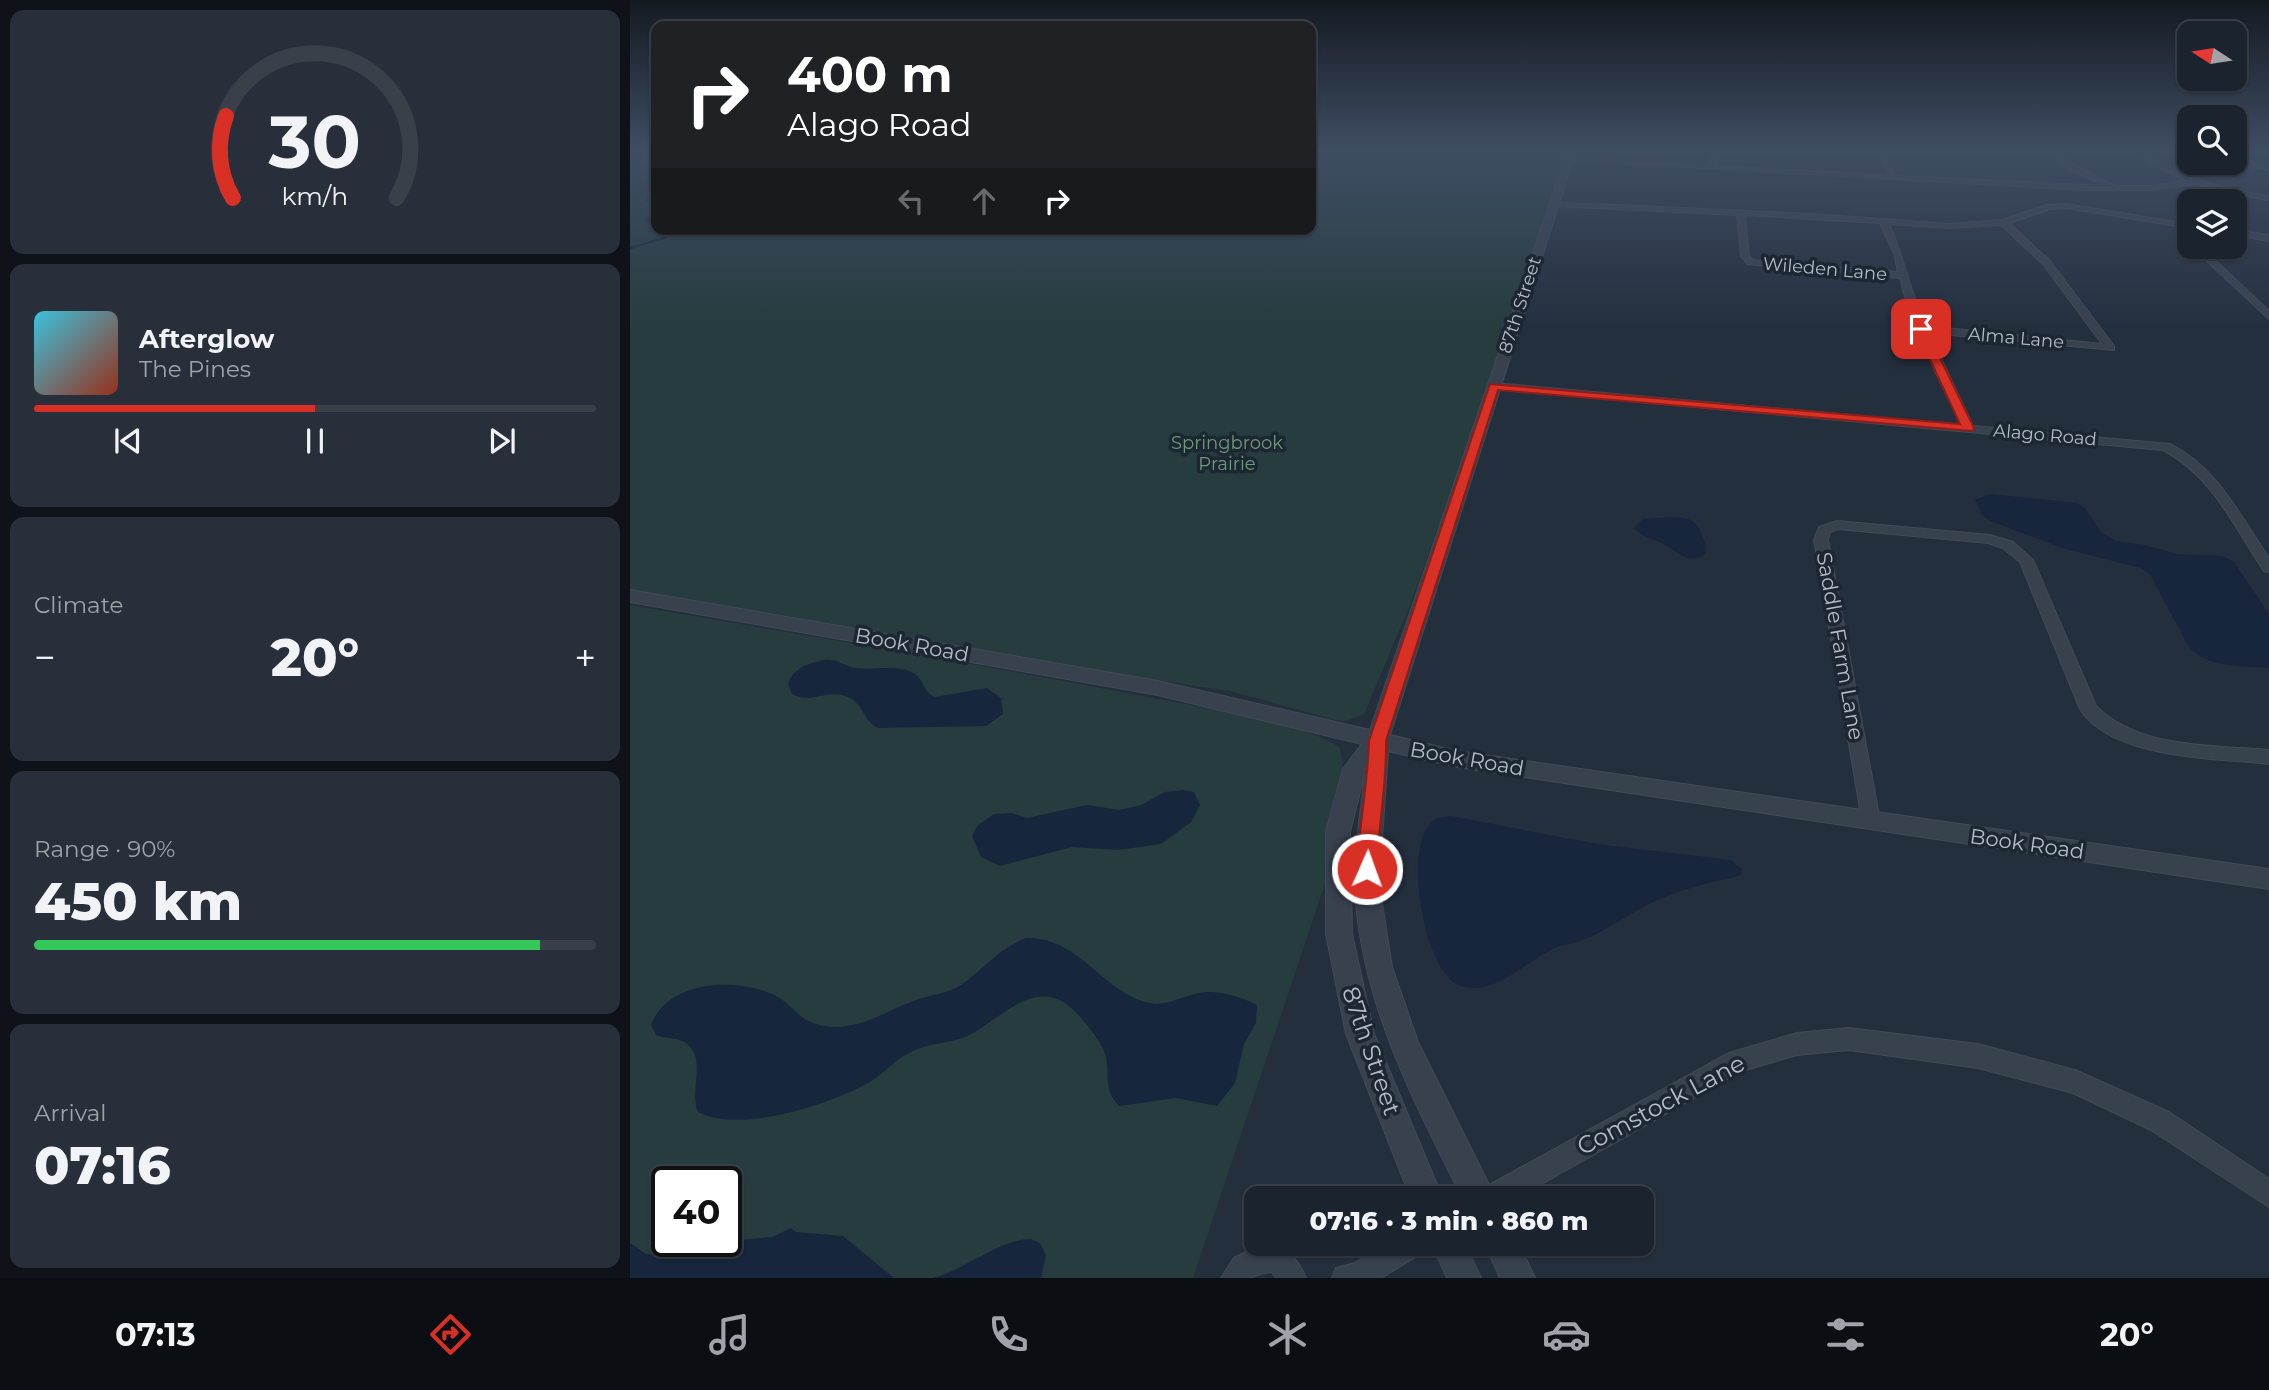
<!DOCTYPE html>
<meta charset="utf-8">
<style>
body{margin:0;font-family:Montserrat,sans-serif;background:#282f3a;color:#f1f3f6;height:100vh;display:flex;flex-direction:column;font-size:26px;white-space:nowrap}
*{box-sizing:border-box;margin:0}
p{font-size:23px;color:#a0a4aa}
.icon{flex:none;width:38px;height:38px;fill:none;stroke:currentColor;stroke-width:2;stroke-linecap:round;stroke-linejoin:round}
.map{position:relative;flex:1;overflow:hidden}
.sheet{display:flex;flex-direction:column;gap:10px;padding:10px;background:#0f1319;width:630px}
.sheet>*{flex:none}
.hud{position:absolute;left:21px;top:21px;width:665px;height:214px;border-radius:14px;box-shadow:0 2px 5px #0004,0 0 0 2px #39404a;background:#202124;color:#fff;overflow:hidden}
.needle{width:46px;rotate:282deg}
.tools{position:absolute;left:1547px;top:21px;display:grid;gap:14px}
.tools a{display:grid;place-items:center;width:70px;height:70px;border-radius:14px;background:#1b232e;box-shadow:0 2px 5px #0004,0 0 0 2px #39404a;font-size:35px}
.speed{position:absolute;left:21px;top:1166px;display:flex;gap:14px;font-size:35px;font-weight:700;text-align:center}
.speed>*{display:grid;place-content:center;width:91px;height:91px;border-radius:50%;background:#1b232e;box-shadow:0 2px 5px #0004,0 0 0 2px #39404a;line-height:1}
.speed .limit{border:4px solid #111;border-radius:10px;background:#fff;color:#111}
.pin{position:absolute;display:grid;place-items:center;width:60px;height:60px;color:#fff;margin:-30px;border-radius:14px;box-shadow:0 4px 10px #0006}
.me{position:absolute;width:77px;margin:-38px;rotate:2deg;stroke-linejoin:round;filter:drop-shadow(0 0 5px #0008)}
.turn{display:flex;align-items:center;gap:24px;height:147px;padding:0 21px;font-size:32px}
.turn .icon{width:91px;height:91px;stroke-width:2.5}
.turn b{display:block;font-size:49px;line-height:60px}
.lanes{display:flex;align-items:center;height:66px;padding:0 21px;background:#0003;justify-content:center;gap:35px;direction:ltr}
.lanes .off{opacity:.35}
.big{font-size:52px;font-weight:800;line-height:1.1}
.sheet .widget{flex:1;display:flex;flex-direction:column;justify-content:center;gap:10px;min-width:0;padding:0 24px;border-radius:14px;background:#282f3a}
.sheet .dial{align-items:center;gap:0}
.dial svg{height:182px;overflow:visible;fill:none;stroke:#39404a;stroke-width:7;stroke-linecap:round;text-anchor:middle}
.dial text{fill:#f1f3f6;stroke:none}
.song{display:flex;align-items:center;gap:21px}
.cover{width:84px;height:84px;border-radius:10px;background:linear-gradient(135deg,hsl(190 70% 55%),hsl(10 70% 35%))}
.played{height:7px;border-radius:4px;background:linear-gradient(90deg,#d93025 50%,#39404a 50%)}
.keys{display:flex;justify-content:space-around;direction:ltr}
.heat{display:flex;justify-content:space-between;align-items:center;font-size:38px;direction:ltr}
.charge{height:10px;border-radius:5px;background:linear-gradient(90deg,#34c759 90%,#39404a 0)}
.trip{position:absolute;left:614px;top:1186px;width:410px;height:70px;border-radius:14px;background:#1b232e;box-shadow:0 2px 5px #0004,0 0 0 2px #39404a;font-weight:800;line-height:70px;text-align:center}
.menu{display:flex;height:112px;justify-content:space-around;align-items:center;background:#0b0e12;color:#a0a4aa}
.menu .icon{width:49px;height:49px}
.menu .on{color:#d93025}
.menu b{font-size:32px;color:#f1f3f6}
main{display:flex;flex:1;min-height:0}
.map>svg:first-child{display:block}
</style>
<main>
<section class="sheet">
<div class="widget dial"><svg viewBox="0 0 100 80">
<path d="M14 69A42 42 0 1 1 86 69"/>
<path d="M14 69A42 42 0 0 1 11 33" stroke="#d93025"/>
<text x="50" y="56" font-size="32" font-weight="700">30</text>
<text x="50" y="72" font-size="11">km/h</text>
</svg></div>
<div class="widget">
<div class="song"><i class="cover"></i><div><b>Afterglow</b><p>The Pines</p></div></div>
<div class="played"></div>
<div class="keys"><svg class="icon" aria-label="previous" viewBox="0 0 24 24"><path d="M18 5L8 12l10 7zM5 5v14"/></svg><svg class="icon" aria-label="pause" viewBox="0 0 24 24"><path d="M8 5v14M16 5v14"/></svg><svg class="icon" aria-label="next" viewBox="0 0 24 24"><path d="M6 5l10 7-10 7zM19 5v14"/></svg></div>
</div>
<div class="widget"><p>Climate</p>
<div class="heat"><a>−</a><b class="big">20°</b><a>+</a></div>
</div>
<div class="widget"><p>Range · 90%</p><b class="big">450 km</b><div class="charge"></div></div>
<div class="widget"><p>Arrival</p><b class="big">07:16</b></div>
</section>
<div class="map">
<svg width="1639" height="1278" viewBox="0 0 1639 1278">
<rect width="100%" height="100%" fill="#242f3e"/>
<path fill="#263c3f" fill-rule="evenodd" d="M 0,150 L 26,150 L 26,229 L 681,229 L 681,150 L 941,150 L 781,603 L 734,714 L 716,721 L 705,720 L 604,692 L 369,655 L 0,591 Z
M 0,605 C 174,635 348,664 522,698 C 569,707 674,721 710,748 L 713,765 L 704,804 L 697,877 L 563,1278 L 0,1278 ZM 37,1181 L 96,1181 L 96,1241 L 37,1241 Z"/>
<path fill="#17263c" d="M 1360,494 L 1447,503 L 1455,508 L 1471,532 L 1486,541 L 1515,545 L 1547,554 L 1593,556 L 1604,562 L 1639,614 L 1639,668 C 1615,666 1574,668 1558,646 L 1521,576 L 1511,568 L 1432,548 L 1360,521 L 1352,515 L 1345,500 Z
M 1039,517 C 1059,518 1066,518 1072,536 C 1075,544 1077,546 1075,554 C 1059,566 1048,552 1034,544 C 1022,538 1014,539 1004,528 L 1013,519 Z
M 194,660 C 206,659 211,664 221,667 C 240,672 265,663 283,673 C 294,678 293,693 305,697 L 357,688 L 371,698 L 373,714 L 356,726 L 248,728 C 233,722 234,700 212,695 C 194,691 179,704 162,694 L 158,684 C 163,668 179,663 194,660 Z
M 553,790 L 564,792 L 570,805 L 561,822 L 531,844 L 488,850 L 442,847 L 370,866 L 351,857 L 342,836 L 348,825 L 364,814 L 382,813 L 397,818 L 457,805 L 490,810 L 511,805 L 535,792 Z
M 821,816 L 967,844 L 1101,860 L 1112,869 L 1111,874 L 1105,877 C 1076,883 1050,890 1023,902 C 998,914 974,933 948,942 C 941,944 934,944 927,947 C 898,959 866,997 831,986 C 794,975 773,849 801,823 C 806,817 814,817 821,816 Z
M 396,938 C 448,937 467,985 512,1001 C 535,1009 548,997 569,993 C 585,989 613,997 627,1005 L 626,1023 L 614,1044 L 605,1083 L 587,1106 L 546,1098 L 489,1106 C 473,1089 480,1077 476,1057 C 473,1042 448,1012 435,1003 C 398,980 365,1025 335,1037 C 317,1044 296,1043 279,1053 C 263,1061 252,1076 236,1084 C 197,1105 110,1134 68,1112 C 58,1091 79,1057 54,1042 C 46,1037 35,1039 26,1035 L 21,1025 C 37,982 99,978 137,992 C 167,1002 164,1026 206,1027 C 233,1027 261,1009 286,1000 C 301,994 318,994 331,985 C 354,969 369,948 396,938 Z
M 161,1228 L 166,1232 L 213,1236 L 264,1278 L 0,1278 L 0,1243 L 16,1254 L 46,1256 L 96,1241 L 142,1237 Z
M 401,1239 L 410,1243 L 416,1256 L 411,1278 L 303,1278 C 335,1270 370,1239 401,1239 Z"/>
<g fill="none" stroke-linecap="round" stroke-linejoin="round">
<path stroke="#17263c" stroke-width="2" d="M 26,195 L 17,200 L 26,202
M 26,214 L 15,220 L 26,223
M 0,248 L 34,238 L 46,229"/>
<path stroke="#17263c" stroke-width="2.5" d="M 0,248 L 4,247"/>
<g stroke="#414a57" stroke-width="2">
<path id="minor" d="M 1080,150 L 1086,150 L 1087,166 L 1259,175 L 1247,150 L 1253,150 L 1266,176 L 1477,186 L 1442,171 L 1415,150 L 1422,150 L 1448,167 L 1485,186 L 1521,186 L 1557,180 L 1531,169 L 1499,150 L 1506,150 C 1548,175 1591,189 1639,196 L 1639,200 L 1603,194 L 1566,184 L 1521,190 L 1454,190 L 934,160 L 938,158 L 1080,166 Z
M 1331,150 L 1337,150 L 1341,155 L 1336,156 Z
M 1610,161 L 1639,166 L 1639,170 L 1607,165 Z
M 921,202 L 1183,214 L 1319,224 L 1372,220 L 1416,205 L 1436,204 L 1559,224 L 1559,228 L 1436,208 L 1420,209 L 1379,223 L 1419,260 L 1484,346 L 1484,350 L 1299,333 L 1343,426 L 1540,444 C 1588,468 1610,516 1639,558 L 1639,572 L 1634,571 C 1605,528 1582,475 1533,450 L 860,388 L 860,384 L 864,383 L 1331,425 C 1308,376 1282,329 1270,278 L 1117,264 L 1111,256 L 1107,215 L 924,206 ZM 1115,215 L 1250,223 L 1264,253 L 1268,272 L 1123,260 L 1119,256 ZM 1259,224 L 1319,228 L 1371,225 L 1413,264 L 1472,344 L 1296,326 C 1280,293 1274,257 1259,224 Z
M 1605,230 L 1639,235 L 1639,241 L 1605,235 Z
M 1562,247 L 1571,247 L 1639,311 L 1639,319 Z
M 1207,521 L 1360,535 L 1383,542 L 1403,560 L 1466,706 C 1508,749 1583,745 1639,750 L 1639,764 C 1587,758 1481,759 1450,709 L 1390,562 L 1373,548 L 1358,543 L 1208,529 L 1200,532 L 1198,540 L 1250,821 L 1247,826 L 1240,829 L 1233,826 L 1184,540 L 1189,527 Z
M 1219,1028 L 1348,1044 L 1445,1070 L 1539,1112 L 1639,1179 L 1639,1207 L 1521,1130 L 1443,1093 L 1348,1068 L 1219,1050 L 1167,1055 L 1112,1071 L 885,1199 L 846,1199 L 850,1190 L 1099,1053 L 1167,1033 Z
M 757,1244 L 796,1244 L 792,1253 L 751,1278 L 702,1278 L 706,1268 L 725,1263 Z
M 630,1245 C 654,1243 667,1257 676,1278 L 646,1278 L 642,1272 C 631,1272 626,1277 618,1278 C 609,1278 600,1278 591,1278 L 604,1258 Z"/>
</g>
<g stroke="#414a57" stroke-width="2">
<path id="tertiary" d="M 938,150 L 946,150 L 760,735 L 827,751 L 1639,869 L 1639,889 L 827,767 L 758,751 L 749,884 L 762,967 L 788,1042 L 866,1199 L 833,1199 C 783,1100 728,996 725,883 C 724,845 732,809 735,771 L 720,832 L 722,934 L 744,1034 L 813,1199 L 781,1199 L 716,1034 L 696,934 L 696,832 L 713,769 L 732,744 L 528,695 L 0,602 L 0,590 L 528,681 L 740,730 Z
M 802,1244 L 835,1244 L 851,1278 L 817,1278 Z
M 855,1244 L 889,1244 L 905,1278 L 870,1278 Z"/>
</g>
<use href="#minor" fill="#38414e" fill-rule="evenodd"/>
<use href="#tertiary" fill="#38414e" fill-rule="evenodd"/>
</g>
<linearGradient id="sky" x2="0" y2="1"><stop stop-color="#141a22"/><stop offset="0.46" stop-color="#3f4d63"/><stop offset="1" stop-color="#3f4d63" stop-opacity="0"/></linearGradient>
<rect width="1639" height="328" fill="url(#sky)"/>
<path fill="#d93025" stroke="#8d1f18" stroke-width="2" d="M 1291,326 L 1296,329 L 1344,428 L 1342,431 L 868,390 L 756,741 C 757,784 748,826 747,869 L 744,875 L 737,878 L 730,875 L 727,869 C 729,826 738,784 739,741 L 860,384 L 1330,424 L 1286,329 Z"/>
<g text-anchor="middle" stroke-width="7" stroke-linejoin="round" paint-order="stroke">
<g font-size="18" fill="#b4bcc9" stroke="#1d2633">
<text transform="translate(1195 269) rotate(5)" y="6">Wileden Lane</text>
<text transform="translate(890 305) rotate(-72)" y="6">87th Street</text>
<text transform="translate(1386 338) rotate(5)" y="6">Alma Lane</text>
<text transform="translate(1415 435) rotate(5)" y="6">Alago Road</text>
</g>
<g font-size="18" fill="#6b9a76" stroke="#1d2633">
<text x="597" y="449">Springbrook<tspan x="597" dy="21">Prairie</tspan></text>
</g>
<g font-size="21" fill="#b4bcc9" stroke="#1d2633">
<text transform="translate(282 645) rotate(10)" y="7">Book Road</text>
<text transform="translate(1210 646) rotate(80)" y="7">Saddle Farm Lane</text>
<text transform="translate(837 759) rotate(10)" y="7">Book Road</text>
<text transform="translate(1397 844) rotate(8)" y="7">Book Road</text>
</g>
<g font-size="24" fill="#b4bcc9" stroke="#1d2633">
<text transform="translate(741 1051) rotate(71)" y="8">87th Street</text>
<text transform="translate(1031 1105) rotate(-28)" y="8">Comstock Lane</text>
</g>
</g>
</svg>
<div class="tools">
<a><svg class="needle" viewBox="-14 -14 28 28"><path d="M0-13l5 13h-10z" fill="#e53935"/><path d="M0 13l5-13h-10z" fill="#a0a4aa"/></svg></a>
<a><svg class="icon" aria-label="search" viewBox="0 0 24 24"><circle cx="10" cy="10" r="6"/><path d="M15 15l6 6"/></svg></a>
<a><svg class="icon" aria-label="layers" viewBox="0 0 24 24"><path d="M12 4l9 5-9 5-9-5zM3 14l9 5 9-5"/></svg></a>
</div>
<div class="speed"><div class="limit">40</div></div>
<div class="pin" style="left:1291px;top:329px;background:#d93025"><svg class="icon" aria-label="arrive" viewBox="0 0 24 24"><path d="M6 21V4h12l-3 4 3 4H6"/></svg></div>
<svg class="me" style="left:737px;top:869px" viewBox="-20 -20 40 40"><circle r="17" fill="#d93025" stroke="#fff" stroke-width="3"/><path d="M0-11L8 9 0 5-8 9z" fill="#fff"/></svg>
<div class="trip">07:16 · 3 min · 860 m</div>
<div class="hud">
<div class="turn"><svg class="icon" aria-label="right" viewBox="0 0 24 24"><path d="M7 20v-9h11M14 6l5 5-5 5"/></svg><div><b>400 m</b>Alago Road</div></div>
<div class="lanes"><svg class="icon off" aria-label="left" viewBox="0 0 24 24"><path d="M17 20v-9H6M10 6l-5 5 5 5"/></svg><svg class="icon off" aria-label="ahead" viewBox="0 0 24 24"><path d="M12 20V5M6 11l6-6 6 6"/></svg><svg class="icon" aria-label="right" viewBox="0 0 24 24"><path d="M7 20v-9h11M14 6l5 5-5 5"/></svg></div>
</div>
</div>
</main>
<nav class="menu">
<b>07:13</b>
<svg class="icon on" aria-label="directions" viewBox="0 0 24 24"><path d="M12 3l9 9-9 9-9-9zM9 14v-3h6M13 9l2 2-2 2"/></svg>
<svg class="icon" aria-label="music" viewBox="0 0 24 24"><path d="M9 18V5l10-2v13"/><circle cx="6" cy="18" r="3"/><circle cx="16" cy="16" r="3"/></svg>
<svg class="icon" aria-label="phone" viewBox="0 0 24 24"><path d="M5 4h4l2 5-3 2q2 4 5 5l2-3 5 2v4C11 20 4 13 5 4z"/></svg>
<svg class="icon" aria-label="climate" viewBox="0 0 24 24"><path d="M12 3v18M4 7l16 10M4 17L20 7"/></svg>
<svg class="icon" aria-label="car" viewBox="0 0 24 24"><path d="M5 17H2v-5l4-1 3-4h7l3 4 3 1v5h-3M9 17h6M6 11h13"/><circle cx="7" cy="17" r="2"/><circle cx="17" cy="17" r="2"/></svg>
<svg class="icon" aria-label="filters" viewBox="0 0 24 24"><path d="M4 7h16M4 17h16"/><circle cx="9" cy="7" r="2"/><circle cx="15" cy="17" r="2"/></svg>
<b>20°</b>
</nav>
